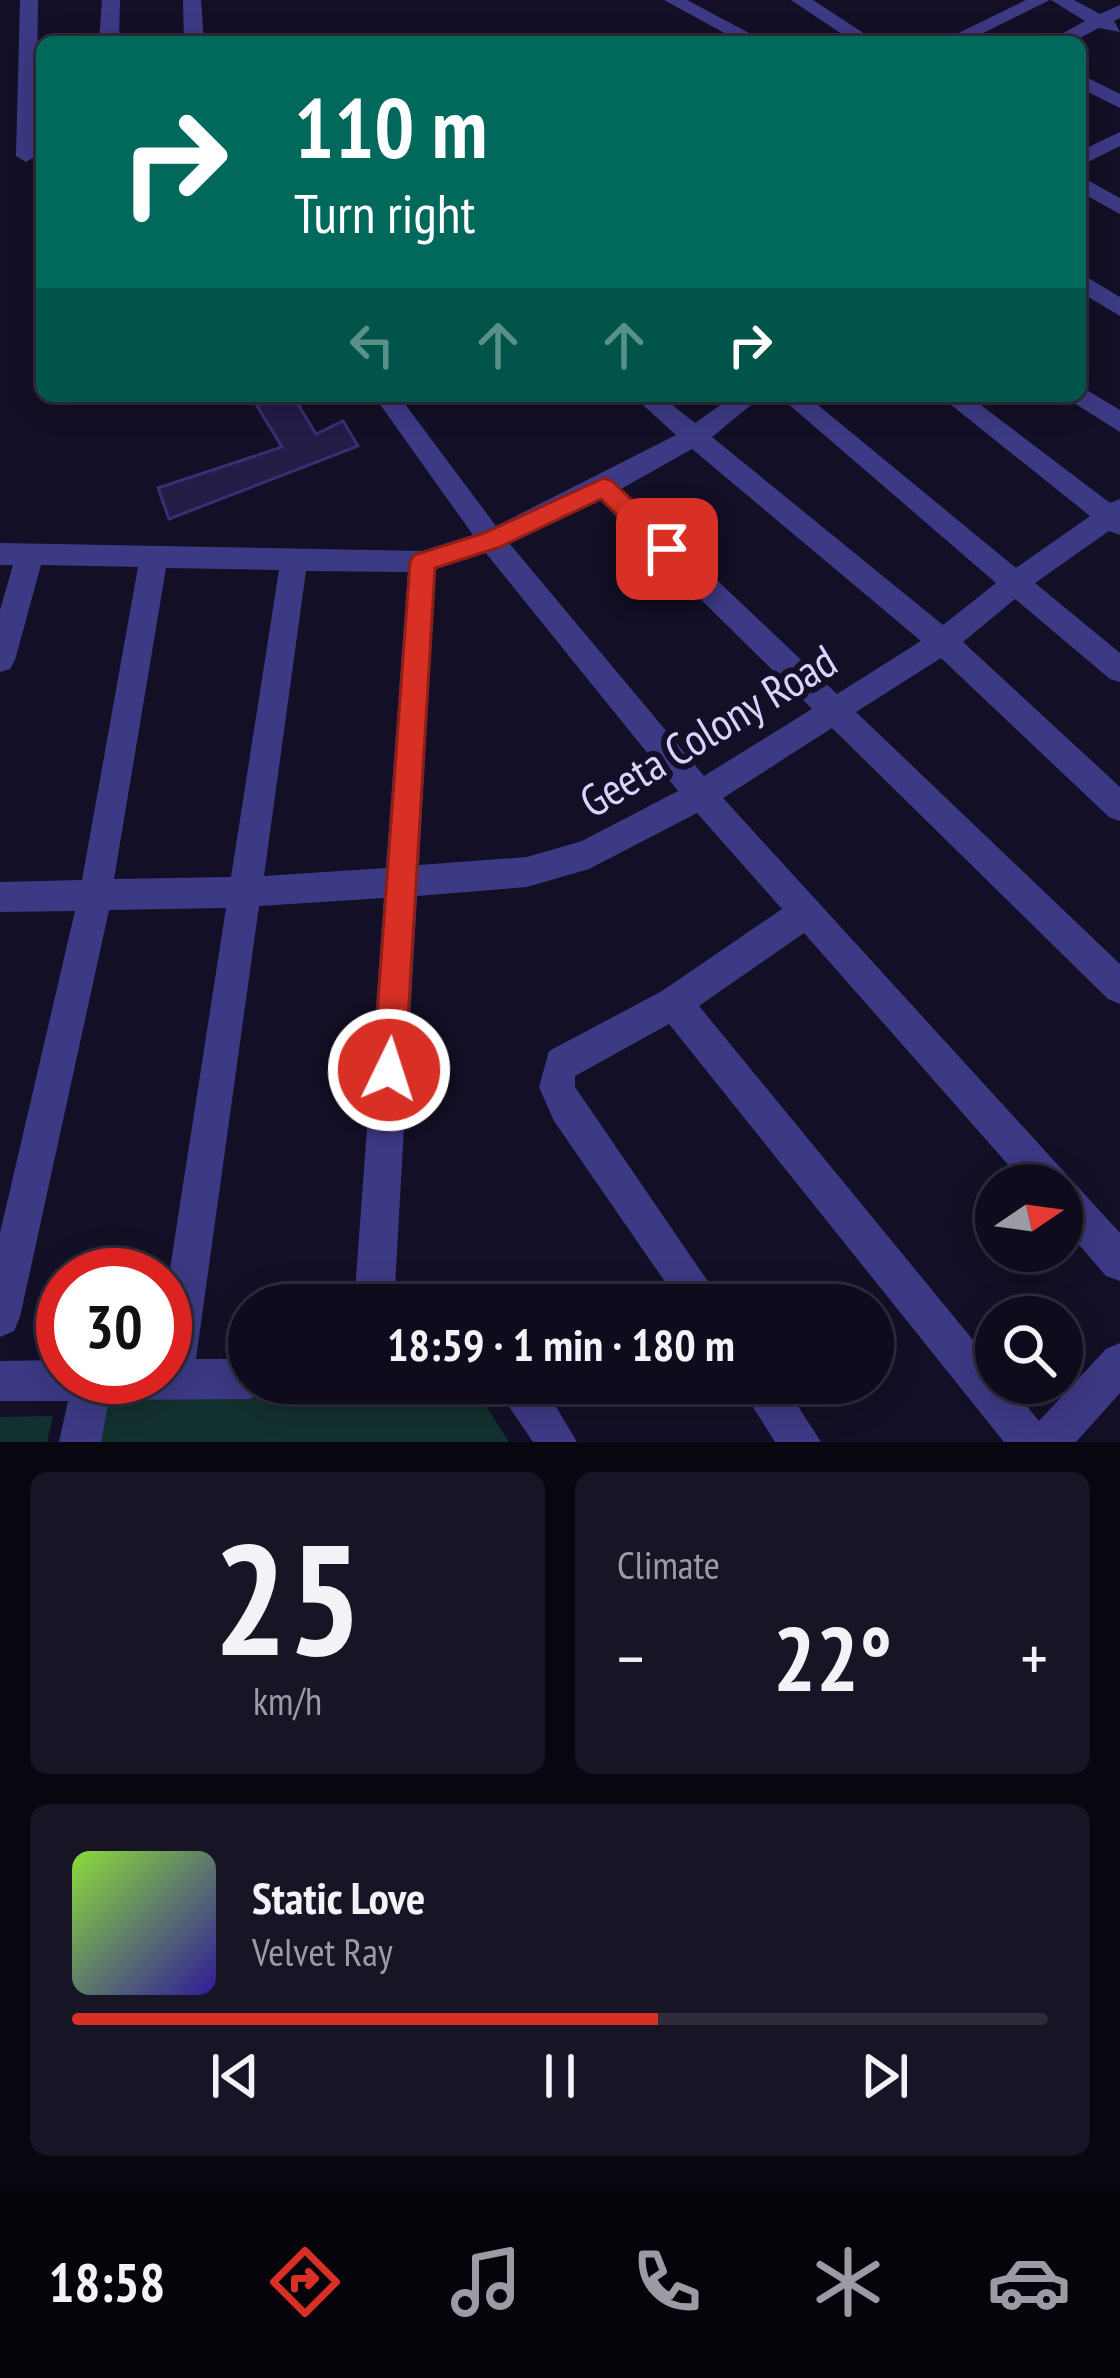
<!DOCTYPE html>
<meta charset="utf-8">
<style>
body{margin:0;font-family:"PT Sans Narrow",sans-serif;background:#171425;color:#f1f3f6;height:100vh;display:flex;flex-direction:column;font-size:45px;white-space:nowrap}
*{box-sizing:border-box;margin:0}
p{font-size:39px;color:#9b9ba3}
.icon{flex:none;width:66px;height:66px;fill:none;stroke:currentColor;stroke-width:2;stroke-linecap:round;stroke-linejoin:round}
.map{position:relative;height:1442px;overflow:hidden}
.drawer{display:flex;flex-direction:column;gap:30px;padding:30px;background:#08060f;flex:1}
.drawer>*{flex:none}
.guide{position:absolute;left:36px;top:36px;width:1050px;height:366px;border-radius:18px;box-shadow:0 6px 30px #0003,0 0 0 3px #2e2b3b;background:#00695c;color:#fff;overflow:hidden}
.needle{width:78px;rotate:77deg}
.buttons{position:absolute;left:975px;top:1164px;display:grid;gap:24px}
.buttons a{display:grid;place-items:center;width:108px;height:108px;border-radius:50%;background:#0e0b1c;box-shadow:0 6px 30px #0003,0 0 0 3px #2e2b3b;font-size:60px}
.speed{position:absolute;left:36px;top:1248px;display:flex;gap:24px;font-size:60px;font-weight:700;text-align:center}
.speed>*{display:grid;place-content:center;width:156px;height:156px;border-radius:50%;background:#0e0b1c;box-shadow:0 6px 30px #0003,0 0 0 3px #2e2b3b;line-height:1}
.speed .limit{border:18px solid #d22;background:#fff;color:#111}
.pin{position:absolute;display:grid;place-items:center;width:102px;height:102px;color:#fff;margin:-51px;border-radius:24px;box-shadow:0 6px 18px #0006}
.me{position:absolute;width:132px;margin:-66px;rotate:4deg;stroke-linejoin:round;filter:drop-shadow(0 0 9px #0008)}
.turn{display:flex;align-items:center;gap:42px;height:252px;padding:0 60px;font-size:54px}
.turn .icon{width:156px;height:156px;stroke-width:2.5}
.turn b{display:block;font-size:84px;line-height:102px}
.lanes{display:flex;align-items:center;height:114px;padding:0 60px;background:#0003;justify-content:center;gap:60px;direction:ltr}
.lanes .off{opacity:.35}
.big{font-size:90px;font-weight:800;line-height:1.1}
.drawer .card{flex:1;display:flex;flex-direction:column;justify-content:center;gap:18px;min-width:0;padding:0 42px;border-radius:18px;background:#171425}
.drawer .dial{align-items:center;gap:0}
.dial b{font-size:156px;line-height:1}
.song{display:flex;align-items:center;gap:36px}
.cover{width:144px;height:144px;border-radius:18px;background:linear-gradient(135deg,hsl(90 70% 55%),hsl(250 70% 35%))}
.played{height:12px;border-radius:6px;background:linear-gradient(90deg,#d93025 60%,#2e2b3b 60%)}
.keys{display:flex;justify-content:space-around;direction:ltr}
.heat{display:flex;justify-content:space-between;align-items:center;font-size:66px;direction:ltr}
.drawer .tiles{flex:1;display:grid;gap:30px;grid-template-columns:1fr 1fr}
.card:last-child{grid-column:span 2}
.trip{position:absolute;left:228px;top:1284px;width:666px;height:120px;border-radius:60px;background:#0e0b1c;box-shadow:0 6px 30px #0003,0 0 0 3px #2e2b3b;font-weight:800;line-height:120px;text-align:center}
.tabs{display:flex;height:192px;justify-content:space-around;align-items:center;background:#06040b;color:#9b9ba3}
.tabs .icon{width:84px;height:84px}
.tabs .on{color:#d93025}
.tabs b{font-size:54px;color:#f1f3f6}
.map>svg:first-child{display:block}
</style>
<div class="map">
<svg width="1120" height="1442" viewBox="0 0 1120 1442">
<rect width="100%" height="100%" fill="#130f26"/>
<path fill="#12302f" d="M 418,1393 L 483,1401 L 509,1442 L 100,1442 L 108,1397 Z
M 53,1416 L 47,1442 L 0,1442 L 0,1417 Z"/>
<path fill="#241b47" stroke="#3b2d73" stroke-width="3" d="M 251,396 L 293,396 L 316,434 L 343,421 L 358,446 L 169,519 L 158,488 L 282,447 Z"/>
<g fill="none" stroke-linecap="round" stroke-linejoin="round">
<path fill="#3d3a85" fill-rule="evenodd" d="M 20,0 L 38,0 L 36,156 L 26,162 L 16,156 Z
M 102,0 L 120,0 L 119,42 L 99,42 Z
M 183,0 L 201,0 L 204,42 L 184,42 Z
M 664,0 L 687,0 L 766,42 L 741,42 Z
M 791,0 L 813,0 L 877,42 L 854,42 Z
M 1026,0 L 1050,0 L 965,42 L 940,42 Z
M 1051,0 L 1074,0 L 1100,14 L 1120,5 L 1120,18 L 1114,21 L 1120,32 L 1099,28 L 1072,42 L 1047,42 L 1085,21 Z
M 1080,74 L 1120,94 L 1120,108 L 1080,88 Z
M 1120,132 L 1120,146 L 1080,166 L 1080,151 Z
M 1080,176 L 1120,198 L 1120,214 L 1080,192 Z
M 1080,273 L 1120,297 L 1120,316 L 1080,292 Z
M 1080,386 L 1120,410 L 1120,432 L 1071,401 L 1068,396 L 1080,396 Z
M 374,396 L 399,396 L 496,526 L 676,435 L 633,396 L 661,396 L 695,423 L 733,396 L 762,396 L 712,437 L 943,625 L 996,583 L 779,396 L 807,396 L 1016,568 L 1090,516 L 940,396 L 969,396 L 1110,503 L 1120,499 L 1120,535 L 1109,531 L 1035,583 L 1120,653 L 1120,682 L 1110,679 L 1015,599 L 963,642 L 1120,787 L 1120,821 L 1109,817 L 941,658 L 856,712 L 1120,964 L 1120,1004 L 1108,999 L 832,728 L 723,798 L 1120,1233 L 1120,1281 L 1106,1276 L 1062,1225 L 1062,1185 L 1026,1185 L 804,933 L 699,1006 L 996,1368 L 996,1383 L 1008,1383 L 1039,1421 L 1106,1349 L 1120,1343 L 1120,1393 L 1076,1442 L 1004,1442 L 669,1024 L 575,1076 L 575,1087 L 724,1305 L 681,1305 L 554,1121 L 539,1087 L 549,1051 L 662,991 L 782,909 L 697,813 L 589,869 L 527,887 L 417,896 L 394,1305 L 354,1305 L 384,898 L 259,906 L 196,1359 L 249,1359 L 249,1383 L 268,1383 L 263,1393 L 249,1399 L 109,1400 L 101,1442 L 59,1442 L 68,1401 L 0,1401 L 0,1361 L 63,1360 L 63,1377 L 165,1377 L 165,1301 L 226,908 L 109,910 L 20,1317 L 14,1331 L 0,1337 L 0,1233 L 75,911 L 0,912 L 0,882 L 82,880 L 138,567 L 41,565 L 15,660 L 10,669 L 0,672 L 0,610 L 13,565 L 0,565 L 0,543 L 422,551 L 473,535 ZM 692,449 L 921,641 L 837,694 L 621,489 ZM 600,500 L 812,709 L 704,776 L 509,543 ZM 485,552 L 678,791 L 582,841 L 527,857 L 419,865 L 435,568 ZM 166,568 L 279,570 L 231,877 L 114,879 ZM 306,571 L 408,572 L 386,868 L 264,876 Z
M 493,1383 L 542,1383 L 577,1442 L 533,1442 Z
M 738,1383 L 783,1383 L 821,1442 L 775,1442 Z"/>
</g>
<path fill="#d93025" stroke="#8d1f18" stroke-width="3" d="M 604,478 L 612,481 L 676,542 L 680,549 L 676,556 L 658,556 L 601,499 L 500,547 L 435,568 L 405,1070 L 401,1081 L 389,1086 L 378,1081 L 373,1070 L 410,562 L 414,555 L 484,533 Z"/>
<g text-anchor="middle" stroke-width="12" stroke-linejoin="round" paint-order="stroke">
<g font-size="45" fill="#d9d4ff" stroke="#130f26">
<text transform="translate(708 731) rotate(-31)" y="16">Geeta Colony Road</text>
</g>
</g>
</svg>
<div class="buttons">
<a><svg class="needle" viewBox="-14 -14 28 28"><path d="M0-13l5 13h-10z" fill="#e53935"/><path d="M0 13l5-13h-10z" fill="#9b9ba3"/></svg></a>
<a><svg class="icon" aria-label="search" viewBox="0 0 24 24"><circle cx="10" cy="10" r="6"/><path d="M15 15l6 6"/></svg></a>
</div>
<div class="speed"><div class="limit">30</div></div>
<div class="pin" style="left:667px;top:549px;background:#d93025"><svg class="icon" aria-label="arrive" viewBox="0 0 24 24"><path d="M6 21V4h12l-3 4 3 4H6"/></svg></div>
<svg class="me" style="left:389px;top:1070px" viewBox="-20 -20 40 40"><circle r="17" fill="#d93025" stroke="#fff" stroke-width="3"/><path d="M0-11L8 9 0 5-8 9z" fill="#fff"/></svg>
<div class="trip">18:59 · 1 min · 180 m</div>
<div class="guide">
<div class="turn"><svg class="icon" aria-label="right" viewBox="0 0 24 24"><path d="M7 20v-9h11M14 6l5 5-5 5"/></svg><div><b>110 m</b>Turn right</div></div>
<div class="lanes"><svg class="icon off" aria-label="left" viewBox="0 0 24 24"><path d="M17 20v-9H6M10 6l-5 5 5 5"/></svg><svg class="icon off" aria-label="ahead" viewBox="0 0 24 24"><path d="M12 20V5M6 11l6-6 6 6"/></svg><svg class="icon off" aria-label="ahead" viewBox="0 0 24 24"><path d="M12 20V5M6 11l6-6 6 6"/></svg><svg class="icon" aria-label="right" viewBox="0 0 24 24"><path d="M7 20v-9h11M14 6l5 5-5 5"/></svg></div>
</div>
</div>
<section class="drawer">
<div class="tiles">
<div class="card dial"><b>25</b><p>km/h</p></div>
<div class="card"><p>Climate</p>
<div class="heat"><a>−</a><b class="big">22°</b><a>+</a></div>
</div>
<div class="card">
<div class="song"><i class="cover"></i><div><b>Static Love</b><p>Velvet Ray</p></div></div>
<div class="played"></div>
<div class="keys"><svg class="icon" aria-label="previous" viewBox="0 0 24 24"><path d="M18 5L8 12l10 7zM5 5v14"/></svg><svg class="icon" aria-label="pause" viewBox="0 0 24 24"><path d="M8 5v14M16 5v14"/></svg><svg class="icon" aria-label="next" viewBox="0 0 24 24"><path d="M6 5l10 7-10 7zM19 5v14"/></svg></div>
</div>
</div>
</section>
<nav class="tabs">
<b>18:58</b>
<svg class="icon on" aria-label="directions" viewBox="0 0 24 24"><path d="M12 3l9 9-9 9-9-9zM9 14v-3h6M13 9l2 2-2 2"/></svg>
<svg class="icon" aria-label="music" viewBox="0 0 24 24"><path d="M9 18V5l10-2v13"/><circle cx="6" cy="18" r="3"/><circle cx="16" cy="16" r="3"/></svg>
<svg class="icon" aria-label="phone" viewBox="0 0 24 24"><path d="M5 4h4l2 5-3 2q2 4 5 5l2-3 5 2v4C11 20 4 13 5 4z"/></svg>
<svg class="icon" aria-label="climate" viewBox="0 0 24 24"><path d="M12 3v18M4 7l16 10M4 17L20 7"/></svg>
<svg class="icon" aria-label="car" viewBox="0 0 24 24"><path d="M5 17H2v-5l4-1 3-4h7l3 4 3 1v5h-3M9 17h6M6 11h13"/><circle cx="7" cy="17" r="2"/><circle cx="17" cy="17" r="2"/></svg>
</nav>
